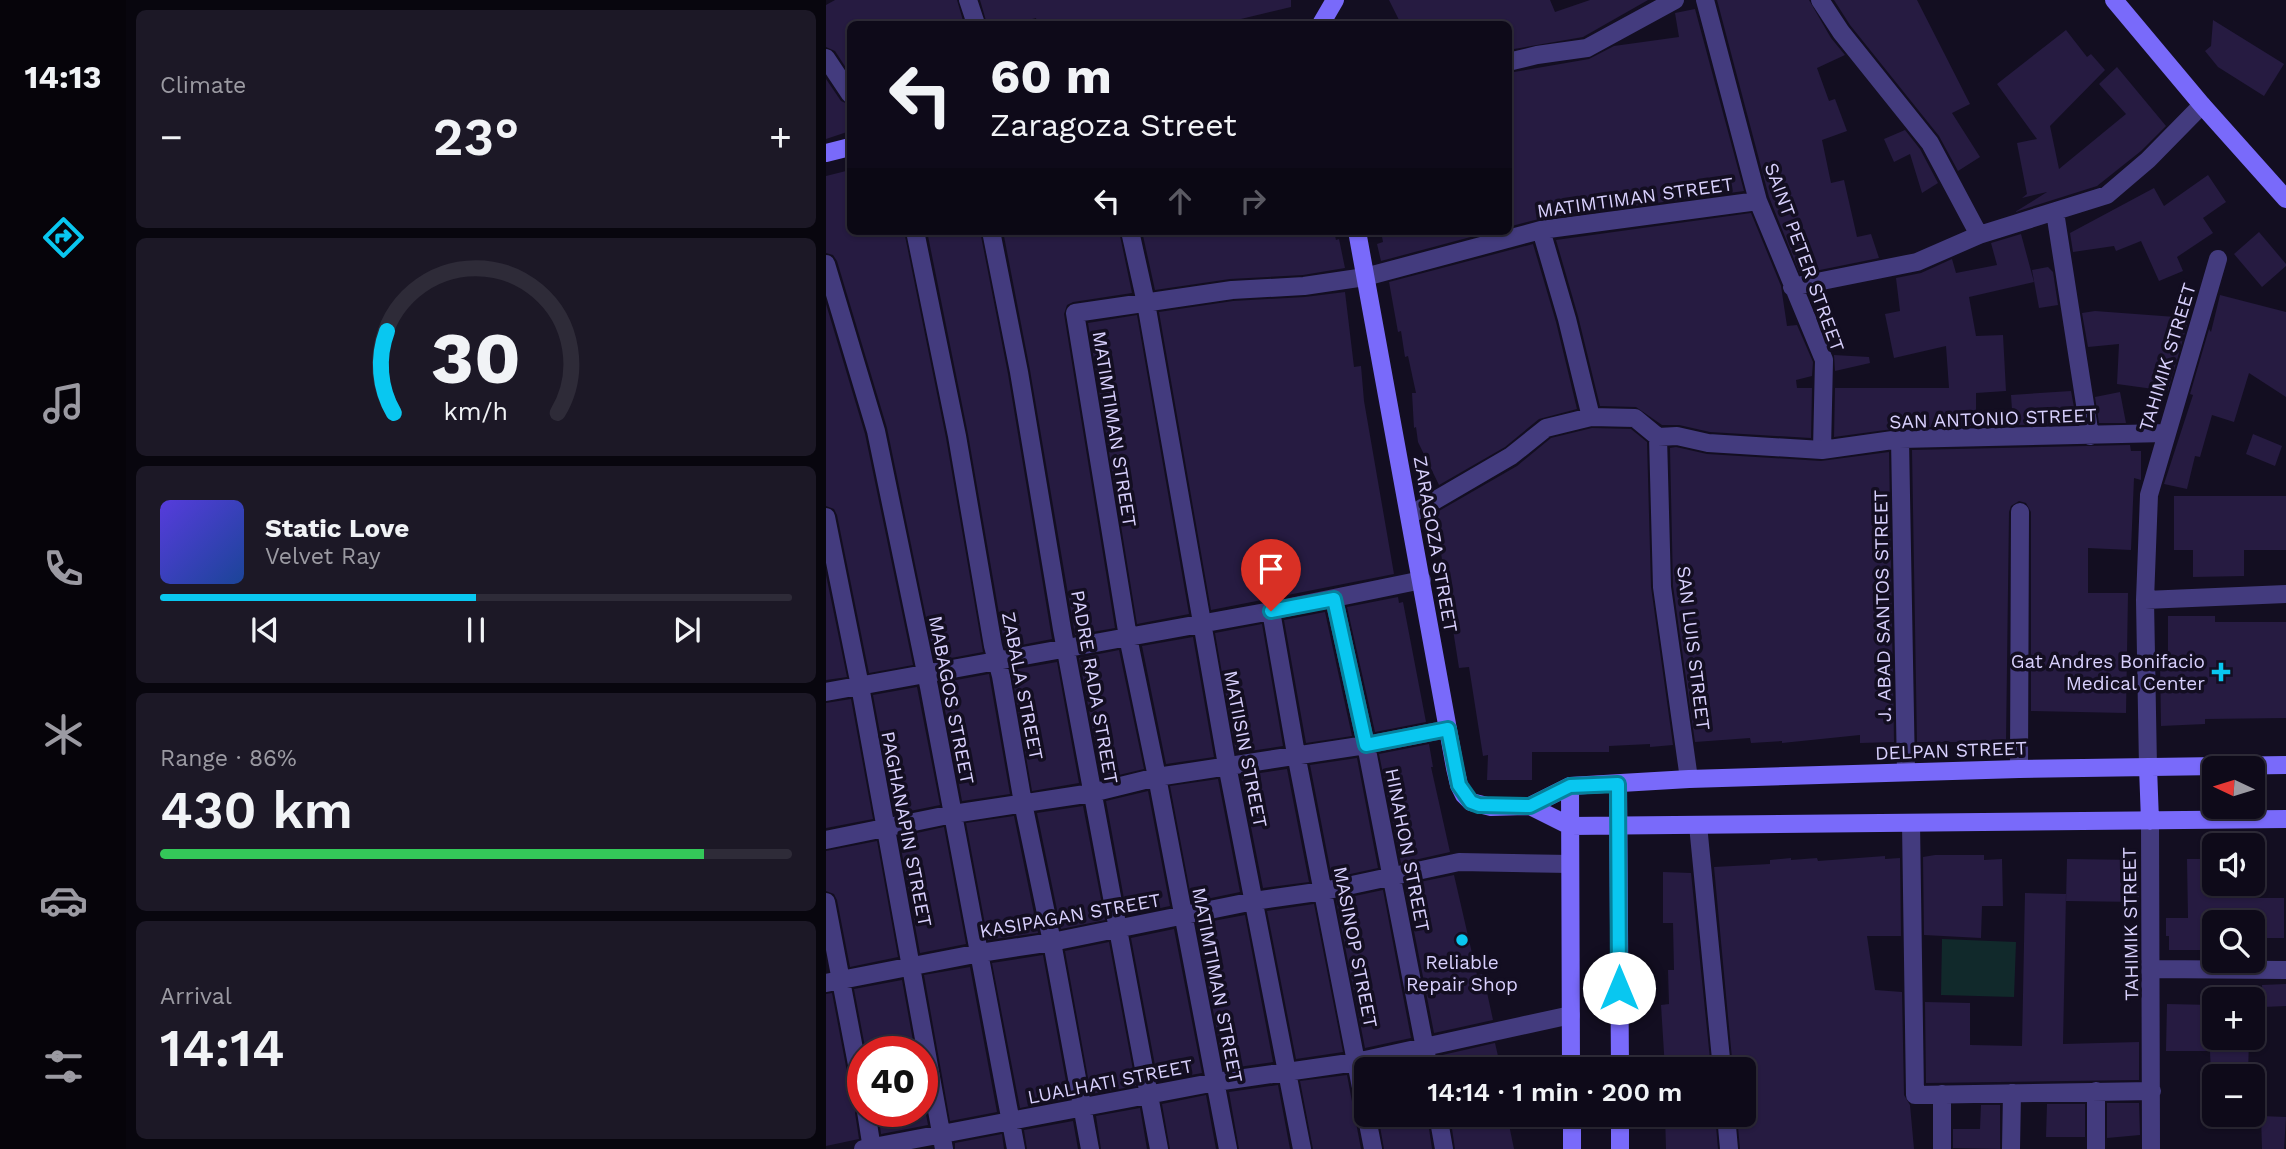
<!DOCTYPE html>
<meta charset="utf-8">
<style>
body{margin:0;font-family:"Work Sans",sans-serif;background:#1c1826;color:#f1f3f6;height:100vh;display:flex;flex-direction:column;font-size:26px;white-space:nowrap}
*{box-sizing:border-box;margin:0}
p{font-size:23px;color:#9b9aa2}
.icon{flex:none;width:38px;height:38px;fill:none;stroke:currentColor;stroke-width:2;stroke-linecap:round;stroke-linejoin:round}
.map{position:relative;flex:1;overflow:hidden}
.details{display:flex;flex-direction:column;gap:10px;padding:10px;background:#08060e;width:700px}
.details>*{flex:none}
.hud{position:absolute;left:21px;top:21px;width:665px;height:214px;border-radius:10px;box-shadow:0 2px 5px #0004,0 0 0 2px #2e2b38;background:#0e0a19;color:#f1f3f6;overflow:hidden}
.needle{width:46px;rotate:274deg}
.buttons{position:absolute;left:1376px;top:756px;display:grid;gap:14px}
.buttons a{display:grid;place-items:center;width:63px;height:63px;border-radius:10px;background:#0e0a19;box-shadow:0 2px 5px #0004,0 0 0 2px #2e2b38;font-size:35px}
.speed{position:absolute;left:21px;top:1036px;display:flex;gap:14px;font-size:35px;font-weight:700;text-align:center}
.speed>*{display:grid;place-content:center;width:91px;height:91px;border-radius:50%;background:#0e0a19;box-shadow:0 2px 5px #0004,0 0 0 2px #2e2b38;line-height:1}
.speed .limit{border:10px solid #d22;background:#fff;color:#111}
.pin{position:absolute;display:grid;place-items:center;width:60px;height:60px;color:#fff;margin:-72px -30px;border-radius:50% 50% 50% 0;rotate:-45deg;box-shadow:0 0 7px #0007}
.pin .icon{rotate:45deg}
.me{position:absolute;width:77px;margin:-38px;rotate:0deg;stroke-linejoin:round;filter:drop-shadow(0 0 5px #0008)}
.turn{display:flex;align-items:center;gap:24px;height:147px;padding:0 28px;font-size:32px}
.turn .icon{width:91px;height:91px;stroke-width:2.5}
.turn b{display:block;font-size:49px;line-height:60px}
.lanes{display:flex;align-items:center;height:66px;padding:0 28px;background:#0003;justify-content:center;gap:35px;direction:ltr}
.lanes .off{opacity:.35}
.big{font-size:52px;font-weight:600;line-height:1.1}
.details .card{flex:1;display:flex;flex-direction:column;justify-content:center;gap:10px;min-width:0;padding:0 24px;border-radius:10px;background:#1c1826}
.details .dial{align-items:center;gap:0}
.dial svg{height:182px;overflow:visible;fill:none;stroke:#2e2b38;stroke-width:7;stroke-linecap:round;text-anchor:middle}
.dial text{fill:#f1f3f6;stroke:none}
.song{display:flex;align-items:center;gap:21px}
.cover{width:84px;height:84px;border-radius:10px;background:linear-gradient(135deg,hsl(250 70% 55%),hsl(220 70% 35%))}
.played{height:7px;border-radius:4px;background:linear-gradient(90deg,#09c7f0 50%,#2e2b38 50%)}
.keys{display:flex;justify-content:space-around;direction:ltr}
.heat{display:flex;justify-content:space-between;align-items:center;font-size:38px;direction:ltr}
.charge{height:10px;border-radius:5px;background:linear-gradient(90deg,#34c759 86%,#2e2b38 0)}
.trip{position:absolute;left:528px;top:1057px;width:402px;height:70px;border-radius:10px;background:#0e0a19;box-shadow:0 2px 5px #0004,0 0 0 2px #2e2b38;font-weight:600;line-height:70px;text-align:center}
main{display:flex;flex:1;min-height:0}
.menu{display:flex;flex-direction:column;width:126px;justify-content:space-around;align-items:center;background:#06040a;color:#9b9aa2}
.menu .icon{width:49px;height:49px}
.menu .on{color:#09c7f0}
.menu b{font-size:32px;color:#f1f3f6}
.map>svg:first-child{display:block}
</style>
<main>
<nav class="menu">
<b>14:13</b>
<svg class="icon on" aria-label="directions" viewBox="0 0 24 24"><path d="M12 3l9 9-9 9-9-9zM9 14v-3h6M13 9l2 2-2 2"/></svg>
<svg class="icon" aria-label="music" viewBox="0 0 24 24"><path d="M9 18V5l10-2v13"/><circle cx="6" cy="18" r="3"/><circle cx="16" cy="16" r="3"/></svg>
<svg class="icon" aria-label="phone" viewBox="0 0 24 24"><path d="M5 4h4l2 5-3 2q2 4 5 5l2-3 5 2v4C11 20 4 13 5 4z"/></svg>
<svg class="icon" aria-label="climate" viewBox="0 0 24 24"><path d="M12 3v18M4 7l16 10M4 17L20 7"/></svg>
<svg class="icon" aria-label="car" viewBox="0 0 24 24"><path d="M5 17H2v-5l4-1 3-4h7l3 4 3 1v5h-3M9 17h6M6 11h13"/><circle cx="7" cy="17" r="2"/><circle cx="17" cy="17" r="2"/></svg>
<svg class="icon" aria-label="filters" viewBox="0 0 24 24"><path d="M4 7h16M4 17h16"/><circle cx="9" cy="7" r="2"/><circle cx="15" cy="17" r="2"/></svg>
</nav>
<section class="details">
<div class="card"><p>Climate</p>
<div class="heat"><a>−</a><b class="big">23°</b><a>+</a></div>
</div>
<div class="card dial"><svg viewBox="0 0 100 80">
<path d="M14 69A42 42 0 1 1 86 69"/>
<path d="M14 69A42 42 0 0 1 11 33" stroke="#09c7f0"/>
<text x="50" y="56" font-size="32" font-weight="700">30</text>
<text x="50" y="72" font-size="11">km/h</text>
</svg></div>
<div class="card">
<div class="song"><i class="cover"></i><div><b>Static Love</b><p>Velvet Ray</p></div></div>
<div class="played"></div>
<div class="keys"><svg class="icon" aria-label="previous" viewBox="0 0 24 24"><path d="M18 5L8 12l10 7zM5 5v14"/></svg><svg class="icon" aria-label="pause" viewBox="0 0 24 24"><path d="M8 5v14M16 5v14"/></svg><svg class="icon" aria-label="next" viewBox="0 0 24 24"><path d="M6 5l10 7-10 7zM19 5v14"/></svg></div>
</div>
<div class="card"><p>Range · 86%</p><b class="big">430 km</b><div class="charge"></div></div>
<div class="card"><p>Arrival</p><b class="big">14:14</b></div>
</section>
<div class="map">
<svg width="1460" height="1149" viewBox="0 0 1460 1149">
<rect width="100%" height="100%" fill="#130e21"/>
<path fill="#11292b" d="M 1116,939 L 1190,942 L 1188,997 L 1115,995 Z"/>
<path fill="#261b41" d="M 9,0 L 131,0 L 138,24 L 24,24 L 24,74 L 9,51 L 0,47 L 0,5 Z
M 154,0 L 465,0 L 465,7 L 394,24 L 211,24 L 210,18 L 188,24 L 161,24 Z
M 563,0 L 724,0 L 729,12 L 764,0 L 822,0 L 757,37 L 682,50 L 682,24 L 575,24 Z
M 891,0 L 983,0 L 1005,38 L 1019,55 L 991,68 L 1003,101 L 1009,99 L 1021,131 L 996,140 L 1005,183 L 1018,180 L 1031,237 L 1045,234 L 1053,258 L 974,274 L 943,197 Z
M 1008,0 L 1091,0 L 1144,104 L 1126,113 L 1154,157 L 1132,171 L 1113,136 L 1024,25 Z
M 869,9 L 918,191 L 713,219 L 682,227 L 682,73 L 763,59 L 788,46 L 853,37 L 849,13 Z
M 1387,20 L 1458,64 L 1438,96 L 1392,67 L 1379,51 L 1385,46 Z
M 1240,30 L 1261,57 L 1265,54 L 1279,70 L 1224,126 L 1233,169 L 1300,114 L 1273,84 L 1291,67 L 1340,126 L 1315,151 L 1271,186 L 1189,212 L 1221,192 L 1196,198 L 1201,194 L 1191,143 L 1211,139 L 1171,84 Z
M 0,79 L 15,101 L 24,105 L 24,131 L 0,139 Z
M 1079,130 L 1094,149 L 1112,183 L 1096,193 L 1084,154 L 1068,162 L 1058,139 Z
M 24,170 L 24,231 L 78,231 L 120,438 L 157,652 L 109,661 L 61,428 L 11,261 L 7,255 L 0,253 L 0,176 Z
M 1382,175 L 1400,202 L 1377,218 L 1387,233 L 1351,257 L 1357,271 L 1333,281 L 1315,241 L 1290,251 L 1288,246 L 1247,252 L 1244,233 L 1328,188 L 1338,206 Z
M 925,213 L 955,286 L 961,326 L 971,325 L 987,362 L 986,376 L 970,380 L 971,388 L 986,388 L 985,438 L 884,432 L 853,425 L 836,425 L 810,407 L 774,406 L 752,316 L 730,240 Z
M 101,231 L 154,231 L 182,374 L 226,639 L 179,648 L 142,434 Z
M 177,231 L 293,231 L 306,293 L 247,302 L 241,305 L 238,314 L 289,628 L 249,635 L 204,370 Z
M 316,231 L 508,231 L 510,240 L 513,239 L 519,268 L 477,275 L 404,279 L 329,290 Z
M 555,231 L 667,231 L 555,261 L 551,244 L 557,242 Z
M 1433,232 L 1460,264 L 1460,266 L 1436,287 L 1408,254 Z
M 1195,234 L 1208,282 L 1143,297 L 1150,336 L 1177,335 L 1180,391 L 1150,393 L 1150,426 L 1074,428 L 1008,437 L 1009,388 L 1123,388 L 1120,346 L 1068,358 L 1059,314 L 1074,311 L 1070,278 L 1095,273 L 1126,259 L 1130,273 L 1171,265 L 1165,243 Z
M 707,244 L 730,322 L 751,409 L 713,419 L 679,447 L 613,485 L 592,442 L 590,427 L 588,428 L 586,393 L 590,393 L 582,356 L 579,357 L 575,331 L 572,332 L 563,282 Z
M 1222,267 L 1227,272 L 1232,305 L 1213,308 L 1206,270 Z
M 519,292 L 528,367 L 535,366 L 538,401 L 568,574 L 385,610 L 333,312 L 407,301 L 479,297 Z
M 1394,295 L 1460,312 L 1460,397 L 1423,373 L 1408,422 L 1386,415 L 1374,457 L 1369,456 L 1361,489 L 1338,484 L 1367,395 L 1364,394 L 1383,329 L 1385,332 Z
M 0,304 L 39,434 L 87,665 L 43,673 L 11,515 L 8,509 L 0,506 Z
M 1269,311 L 1363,318 L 1342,391 L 1291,384 L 1293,344 L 1262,347 L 1256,313 Z
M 311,315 L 363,614 L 311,624 L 262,323 Z
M 1008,355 L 1043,357 L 1044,363 L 1009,371 Z
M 1245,391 L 1251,424 L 1187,425 L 1185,395 Z
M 1294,392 L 1300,423 L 1273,423 L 1269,397 Z
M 766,428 L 805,429 L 821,442 L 825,587 L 847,745 L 824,747 L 824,744 L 783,746 L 783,752 L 706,752 L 706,780 L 661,780 L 662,755 L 657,756 L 643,667 L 633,668 L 615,553 L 612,553 L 606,515 L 691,466 L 725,438 Z
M 1427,434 L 1456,446 L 1449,466 L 1420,454 Z
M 1304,445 L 1305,451 L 1315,451 L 1315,480 L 1308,478 L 1305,550 L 1262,548 L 1262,593 L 1302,593 L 1300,713 L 1205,711 L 1205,512 L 1200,503 L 1193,501 L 1185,506 L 1183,512 L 1180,742 L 1091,742 L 1086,450 Z
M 850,447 L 881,454 L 995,461 L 1063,452 L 1068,742 L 1034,743 L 1034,735 L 956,743 L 956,741 L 925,743 L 924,738 L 869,742 L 847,586 L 844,448 Z
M 1348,496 L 1460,496 L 1460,550 L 1418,550 L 1418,576 L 1367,577 L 1367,550 L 1348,550 Z
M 0,575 L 21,677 L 0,680 Z
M 572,597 L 573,603 L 577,602 L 600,722 L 549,732 L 521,607 Z
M 499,612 L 526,736 L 480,743 L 458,620 Z
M 1342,616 L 1389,616 L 1389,622 L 1460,622 L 1460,718 L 1379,719 L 1379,724 L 1335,726 L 1334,656 L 1342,655 Z
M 436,624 L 457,746 L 410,753 L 389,633 Z
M 367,637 L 388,757 L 340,764 L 316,646 Z
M 293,650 L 318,769 L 276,779 L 253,658 Z
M 231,662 L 253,783 L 206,791 L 185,670 Z
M 163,674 L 184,794 L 136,801 L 114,683 Z
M 91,687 L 114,805 L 69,814 L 47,695 Z
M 25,699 L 47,819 L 0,828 L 0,703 Z
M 603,744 L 607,767 L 605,767 L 624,852 L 575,863 L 553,754 Z
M 531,758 L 552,868 L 506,878 L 484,765 Z
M 461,769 L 483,882 L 437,888 L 415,776 Z
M 392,779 L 414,892 L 366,902 L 344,786 Z
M 322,791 L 344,906 L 301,915 L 280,801 Z
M 257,806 L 279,920 L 235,929 L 211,813 Z
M 188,816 L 212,933 L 162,940 L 140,823 Z
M 118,827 L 140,944 L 94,953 L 73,837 Z
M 51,841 L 72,957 L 24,967 L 11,900 L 8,894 L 0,891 L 0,851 Z
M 1109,855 L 1158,855 L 1158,860 L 1176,859 L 1177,906 L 1156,906 L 1155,938 L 1098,935 L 1097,857 Z
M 1059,856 L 1059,859 L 1074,858 L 1075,936 L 1041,936 L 1049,990 L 1076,992 L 1078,1095 L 1084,1105 L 1088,1149 L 914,1149 L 911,1115 L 919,1115 L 919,1069 L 907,1069 L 888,867 L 944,864 L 944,860 L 965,858 L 965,860 L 991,858 L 992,861 Z
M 1241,859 L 1313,860 L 1313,902 L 1240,901 Z
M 1361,859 L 1384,859 L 1384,898 L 1458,898 L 1458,938 L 1426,938 L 1426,922 L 1385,922 L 1384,950 L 1343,950 L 1343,936 L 1340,936 L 1340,918 L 1362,918 Z
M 837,872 L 865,873 L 885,1069 L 839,1069 L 835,1005 L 843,1004 L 842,970 L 848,970 L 847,923 L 837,923 Z
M 628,875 L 651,975 L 657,974 L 667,1020 L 608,1033 L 579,885 Z
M 557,890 L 585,1038 L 539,1048 L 510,900 Z
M 1199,893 L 1240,894 L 1237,1044 L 1313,1042 L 1313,1080 L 1100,1083 L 1099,1002 L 1144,1003 L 1144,1045 L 1196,1046 Z
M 488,904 L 517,1052 L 470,1059 L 441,911 Z
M 419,915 L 447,1062 L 398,1069 L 371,924 Z
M 348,929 L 376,1073 L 332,1081 L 305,938 Z
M 283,942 L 310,1086 L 265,1094 L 239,951 Z
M 217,955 L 243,1098 L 194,1108 L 166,963 Z
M 144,967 L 171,1112 L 124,1121 L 98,975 Z
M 76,980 L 89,1052 L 40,1052 L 28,989 Z
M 1460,984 L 1460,1006 L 1437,1007 L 1436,985 Z
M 6,993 L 26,1098 L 31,1105 L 29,1113 L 33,1139 L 0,1146 L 0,994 Z
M 1341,1004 L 1388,1005 L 1388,1038 L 1423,1038 L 1422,1076 L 1385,1076 L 1384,1051 L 1340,1051 Z
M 669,1043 L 675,1069 L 614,1069 L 612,1056 Z
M 521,1075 L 535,1149 L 487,1149 L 474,1081 Z
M 452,1085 L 464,1149 L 413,1149 L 403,1092 Z
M 96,1093 L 102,1125 L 55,1134 L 52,1111 L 96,1111 Z
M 380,1095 L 390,1149 L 344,1149 L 336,1104 Z
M 1281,1103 L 1313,1103 L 1314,1135 L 1281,1138 Z
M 1221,1104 L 1259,1104 L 1259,1137 L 1220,1137 Z
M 1155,1105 L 1174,1105 L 1174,1149 L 1127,1148 L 1127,1129 L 1154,1129 Z
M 314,1108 L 321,1149 L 275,1149 L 270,1116 Z
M 552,1115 L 601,1115 L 606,1149 L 558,1149 Z
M 624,1115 L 681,1115 L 688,1149 L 629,1149 Z
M 839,1115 L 889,1115 L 892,1149 L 840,1149 Z
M 1435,1116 L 1460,1117 L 1458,1149 L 1436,1149 Z
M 247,1121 L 252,1149 L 201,1149 L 198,1130 Z
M 176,1134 L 178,1149 L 129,1149 L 129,1143 Z"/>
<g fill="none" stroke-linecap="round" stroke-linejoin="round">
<path stroke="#433b7e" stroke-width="18" d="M 142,0 L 150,24
M 879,0 L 932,201 L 998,360 L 996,450
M 994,0 L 1015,32 L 1104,143 L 1153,235
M 0,58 L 24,94
M 682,62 L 711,55 L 761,48 L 849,0
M 1229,212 L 1264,436
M 715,230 L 741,319 L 765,417
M 89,231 L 131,436 L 167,646 L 175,676 L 197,803 L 226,942 L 264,1149
M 165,231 L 193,372 L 236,629 L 333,1149
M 304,231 L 320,303 L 401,765 L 476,1149
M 0,264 L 50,431 L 103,687 L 190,1149
M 966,287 L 1091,262 L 1153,235 L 1281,195 L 1322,160 L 1376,105
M 832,437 L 836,587 L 863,779
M 1074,439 L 1080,772
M 584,515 L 685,456 L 720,428 L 765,417 L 809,418 L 832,437 L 851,436 L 882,443 L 996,450 L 1074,439 L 1340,433
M 0,517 L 34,686 L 118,1149
M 508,599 L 540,745 L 603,1069
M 1319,600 L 1460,594
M 445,611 L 470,754 L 547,1149
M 0,692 L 445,611 L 596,580
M 1322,767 L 1319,600 L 1323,495 L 1392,259
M 1193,769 L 1194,512
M 1324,821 L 1325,1149
M 1085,823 L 1089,1095 L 1326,1091
M 872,825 L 896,1069
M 0,840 L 127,814 L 266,793 L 331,777 L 540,745 L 622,729
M 0,902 L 37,1096
M 1325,969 L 1460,970
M 0,983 L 154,953 L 226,942 L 428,901 L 498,891 L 633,862 L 744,864
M 1270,1091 L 1270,1149
M 40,1111 L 46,1149
M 612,1115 L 618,1149
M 900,1115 L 903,1149
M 37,1149 L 390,1082 L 530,1062 L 745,1015
M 402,1149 L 331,777 L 302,637 L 249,313 L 406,290 L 478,286 L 539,277 L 715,230 L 932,201
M 1116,1149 L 1116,1094
M 1185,1149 L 1186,1093"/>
<path stroke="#796afa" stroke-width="18" d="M 1288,0 L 1376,105 L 1460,199
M 495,24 L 509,0
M 0,153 L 24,147
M 531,231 L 629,768 L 633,785 L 638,795 L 645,802 L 665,807 L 704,806 L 744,786 L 863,779 L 1193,769 L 1460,765
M 1322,767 L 1324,821
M 792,784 L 794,1069
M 744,786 L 745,1069
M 704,806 L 744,826 L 1460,819
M 746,1115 L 746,1149
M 794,1115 L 794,1149"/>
</g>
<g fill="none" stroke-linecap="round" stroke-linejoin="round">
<g stroke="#06819c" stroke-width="18">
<path id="route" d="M 445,611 L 508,599 L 540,745 L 622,729 L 633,785 L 645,802 L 653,805 L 704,806 L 744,786 L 792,784 L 793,988"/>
</g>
<use href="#route" stroke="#09c7f0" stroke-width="12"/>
</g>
<g fill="#09c7f0" stroke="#130e21" stroke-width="2.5">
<path d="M1391.5 661.5h7v7h7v7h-7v7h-7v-7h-7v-7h7z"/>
<circle cx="636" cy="940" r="7"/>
</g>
<g text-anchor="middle" stroke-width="7" stroke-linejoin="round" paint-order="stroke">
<g font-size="19" fill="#d8d0fd" stroke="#130e21">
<text transform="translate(809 197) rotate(-8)" y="7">MATIMTIMAN STREET</text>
<text transform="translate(979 257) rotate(70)" y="7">SAINT PETER STREET</text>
<text transform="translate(1341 357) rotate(-73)" y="7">TAHIMIK STREET</text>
<text transform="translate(1167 418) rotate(-2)" y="7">SAN ANTONIO STREET</text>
<text transform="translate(289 429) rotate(81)" y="7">MATIMTIMAN STREET</text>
<text transform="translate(610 544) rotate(80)" y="7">ZARAGOZA STREET</text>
<text transform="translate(1056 606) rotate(-91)" y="7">J. ABAD SANTOS STREET</text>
<text transform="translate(868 648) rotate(83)" y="7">SAN LUIS STREET</text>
<text transform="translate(197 686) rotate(79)" y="7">ZABALA STREET</text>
<text transform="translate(269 687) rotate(80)" y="7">PADRE RADA STREET</text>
<text transform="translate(126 700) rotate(79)" y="7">MABAGOS STREET</text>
<text transform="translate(420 749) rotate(79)" y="7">MATIISIN STREET</text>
<text transform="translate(1125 750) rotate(-2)" y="7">DELPAN STREET</text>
<text transform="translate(81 829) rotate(79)" y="7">PAGHANAPIN STREET</text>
<text transform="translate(582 850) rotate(79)" y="7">HINAHON STREET</text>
<text transform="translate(244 915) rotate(-10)" y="7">KASIPAGAN STREET</text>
<text transform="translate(1304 924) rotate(-91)" y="7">TAHIMIK STREET</text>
<text transform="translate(530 947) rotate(79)" y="7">MASINOP STREET</text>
<text transform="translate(392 985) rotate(79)" y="7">MATIMTIMAN STREET</text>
<text transform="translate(284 1081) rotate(-11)" y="7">LUALHATI STREET</text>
</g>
<g font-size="19" fill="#d8d0fd" stroke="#130e21" text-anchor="end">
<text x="1379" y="668">Gat Andres Bonifacio<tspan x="1379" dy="22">Medical Center</tspan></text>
<text x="636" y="969" text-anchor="middle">Reliable<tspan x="636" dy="22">Repair Shop</tspan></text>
</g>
</g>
</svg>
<div class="buttons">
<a><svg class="needle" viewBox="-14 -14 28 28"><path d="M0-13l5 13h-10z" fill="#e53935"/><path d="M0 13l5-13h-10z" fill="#9b9aa2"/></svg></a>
<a><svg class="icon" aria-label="sound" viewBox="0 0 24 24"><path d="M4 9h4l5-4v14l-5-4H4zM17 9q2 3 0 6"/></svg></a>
<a><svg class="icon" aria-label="search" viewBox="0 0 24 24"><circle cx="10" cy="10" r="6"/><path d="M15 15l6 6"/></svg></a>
<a>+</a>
<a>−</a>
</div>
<div class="speed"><div class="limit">40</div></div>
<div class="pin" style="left:445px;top:611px;background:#d93025"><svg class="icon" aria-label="arrive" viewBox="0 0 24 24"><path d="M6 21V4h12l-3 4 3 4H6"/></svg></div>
<svg class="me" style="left:793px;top:988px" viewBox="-20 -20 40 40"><circle r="19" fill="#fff"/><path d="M0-13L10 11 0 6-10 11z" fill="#09c7f0"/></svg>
<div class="trip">14:14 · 1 min · 200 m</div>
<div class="hud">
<div class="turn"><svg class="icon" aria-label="left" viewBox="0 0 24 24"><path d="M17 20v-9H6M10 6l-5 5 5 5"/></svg><div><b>60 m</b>Zaragoza Street</div></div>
<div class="lanes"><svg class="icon" aria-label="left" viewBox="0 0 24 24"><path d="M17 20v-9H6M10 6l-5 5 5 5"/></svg><svg class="icon off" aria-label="ahead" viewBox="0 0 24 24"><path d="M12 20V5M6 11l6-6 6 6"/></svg><svg class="icon off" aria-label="right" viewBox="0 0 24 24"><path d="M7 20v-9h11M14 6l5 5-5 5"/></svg></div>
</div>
</div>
</main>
